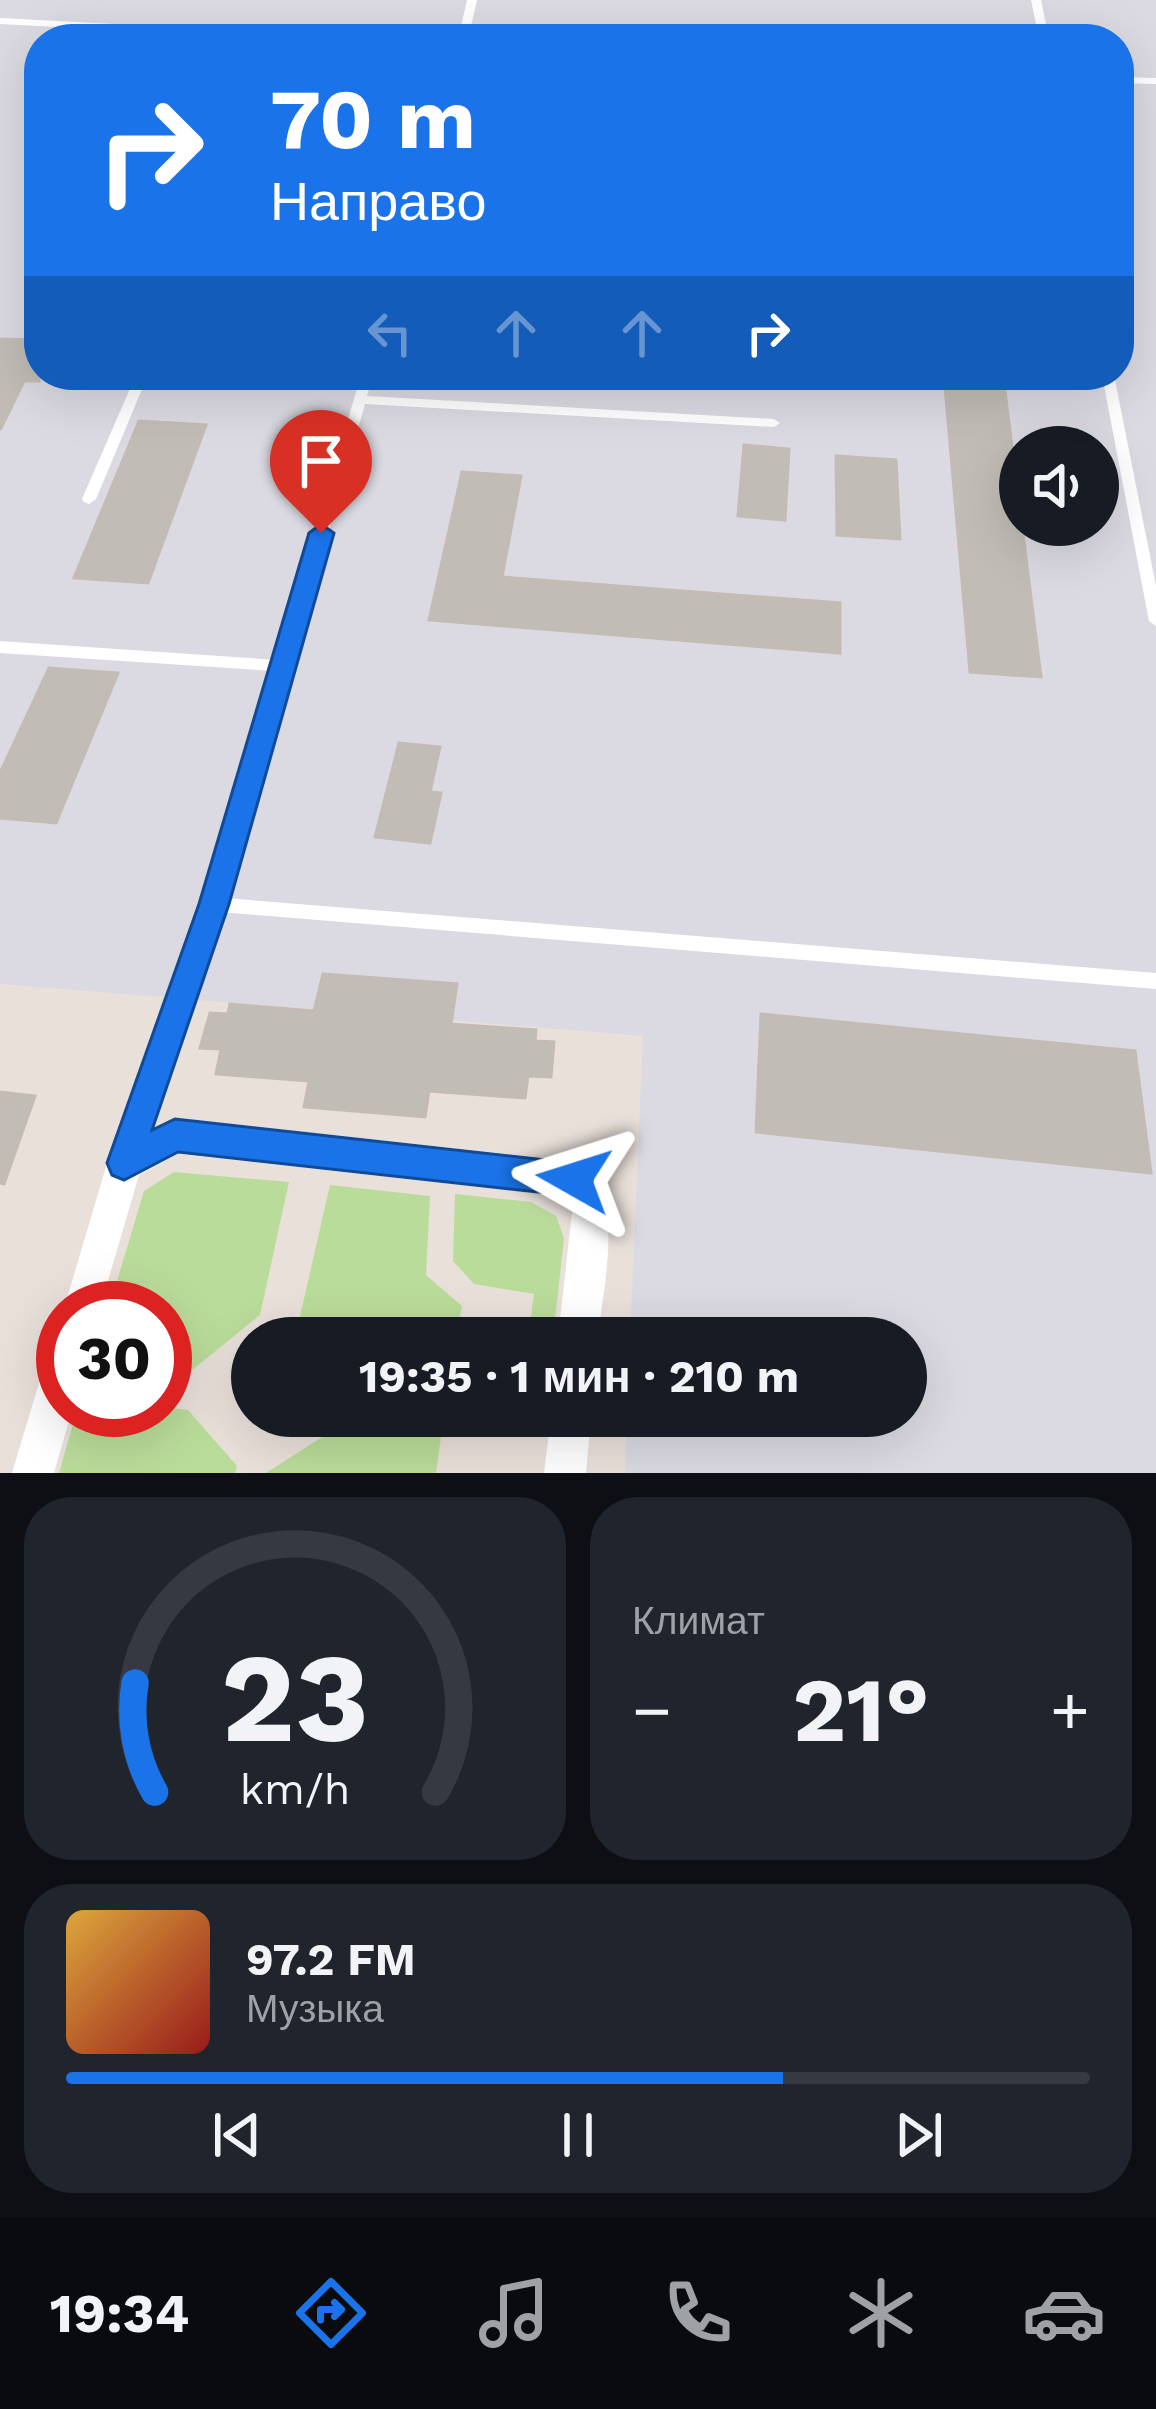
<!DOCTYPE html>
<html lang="ru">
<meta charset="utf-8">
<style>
body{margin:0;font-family:"Work Sans",sans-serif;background:#20242c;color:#f1f3f6;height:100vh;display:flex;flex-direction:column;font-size:45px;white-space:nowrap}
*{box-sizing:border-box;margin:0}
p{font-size:39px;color:#9ea1a6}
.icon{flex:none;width:66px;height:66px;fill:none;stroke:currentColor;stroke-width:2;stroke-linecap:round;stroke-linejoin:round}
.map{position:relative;height:1473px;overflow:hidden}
.side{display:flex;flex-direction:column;gap:24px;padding:24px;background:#0d0f14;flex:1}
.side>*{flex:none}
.banner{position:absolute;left:24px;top:24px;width:1110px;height:366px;border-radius:48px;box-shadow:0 12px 48px #0002;background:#1a73e8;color:#fff;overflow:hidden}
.tools{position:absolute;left:999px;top:426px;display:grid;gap:24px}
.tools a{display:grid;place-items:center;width:120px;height:120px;border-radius:50%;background:#171b24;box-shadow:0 12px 48px #0002;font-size:60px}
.speed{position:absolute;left:36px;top:1281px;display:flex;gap:24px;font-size:60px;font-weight:700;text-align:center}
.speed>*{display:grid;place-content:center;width:156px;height:156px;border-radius:50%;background:#171b24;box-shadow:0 12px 48px #0002;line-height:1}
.speed .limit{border:18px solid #d22;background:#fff;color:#111}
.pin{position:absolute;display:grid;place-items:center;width:102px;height:102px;color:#fff;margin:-123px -51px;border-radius:50% 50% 50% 0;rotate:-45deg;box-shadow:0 0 12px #0007}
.pin .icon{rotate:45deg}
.me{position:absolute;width:132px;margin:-66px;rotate:276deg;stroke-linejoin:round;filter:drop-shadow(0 0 9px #0008)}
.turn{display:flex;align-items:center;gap:42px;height:252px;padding:0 48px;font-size:54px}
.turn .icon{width:156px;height:156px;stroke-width:2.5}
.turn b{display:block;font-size:84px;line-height:102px}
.lanes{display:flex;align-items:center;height:114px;padding:0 48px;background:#0003;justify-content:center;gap:60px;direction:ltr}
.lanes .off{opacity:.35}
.big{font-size:90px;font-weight:700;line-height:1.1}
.side .card{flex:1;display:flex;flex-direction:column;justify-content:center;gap:18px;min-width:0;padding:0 42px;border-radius:48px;background:#20242c}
.side .dial{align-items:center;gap:0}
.dial svg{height:312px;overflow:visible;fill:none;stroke:#363941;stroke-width:7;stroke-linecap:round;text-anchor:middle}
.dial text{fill:#f1f3f6;stroke:none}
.song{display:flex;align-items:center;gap:36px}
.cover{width:144px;height:144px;border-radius:18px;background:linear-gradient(135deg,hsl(40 70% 55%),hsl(0 70% 35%))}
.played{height:12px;border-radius:6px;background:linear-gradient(90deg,#1a73e8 70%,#363941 70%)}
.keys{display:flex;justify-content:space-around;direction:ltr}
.heat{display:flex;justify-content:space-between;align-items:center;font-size:66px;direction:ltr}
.side .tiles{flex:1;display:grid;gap:24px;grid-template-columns:1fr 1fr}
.card:last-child{grid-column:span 2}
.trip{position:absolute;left:231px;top:1317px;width:696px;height:120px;border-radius:60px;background:#171b24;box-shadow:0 12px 48px #0002;font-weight:700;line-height:120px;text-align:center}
.menu{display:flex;height:192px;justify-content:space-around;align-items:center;background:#090b0e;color:#9ea1a6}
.menu .icon{width:84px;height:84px}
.menu .on{color:#1a73e8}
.menu b{font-size:54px;color:#f1f3f6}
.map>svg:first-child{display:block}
</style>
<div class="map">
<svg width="1156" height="1473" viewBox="0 0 1156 1473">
<rect width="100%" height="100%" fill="#e9e0da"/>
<path fill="#dbdae2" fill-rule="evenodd" d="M 0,0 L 1156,0 L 1156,1473 L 625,1473 L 627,1416 L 906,1416 L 906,1338 L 630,1338 L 643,1036 L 0,984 ZM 39,39 L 1119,39 L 1119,375 L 39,375 ZM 1020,447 L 1098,447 L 1098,525 L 1020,525 Z"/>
<path fill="#badc9a" d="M 174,1172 L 289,1182 L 260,1315 L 191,1371 L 165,1368 L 165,1308 L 109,1308 L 144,1191 Z
M 330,1185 L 430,1196 L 426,1275 L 462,1306 L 456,1338 L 312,1338 L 298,1325 Z
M 455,1194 L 531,1202 L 556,1216 L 564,1238 L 553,1338 L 528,1338 L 534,1294 L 474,1284 L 453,1261 Z
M 165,1407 L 188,1410 L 237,1466 L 235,1473 L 59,1473 L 77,1410 Z
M 355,1416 L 443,1423 L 436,1473 L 266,1473 Z"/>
<path fill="#c1bcb6" stroke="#c4bcb4" stroke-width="3" d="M 0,339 L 39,340 L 39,381 L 24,381 L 0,430 Z
M 944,375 L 1003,375 L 1041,677 L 970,672 Z
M 139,421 L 206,425 L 148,583 L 74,578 Z
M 744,445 L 789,449 L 785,520 L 738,516 Z
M 836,456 L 896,460 L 900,539 L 837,535 Z
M 462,472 L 521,476 L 502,577 L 840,603 L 840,653 L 429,620 Z
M 49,668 L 118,673 L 56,823 L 0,818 L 0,773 Z
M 399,743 L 440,747 L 430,792 L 441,793 L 430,843 L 375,837 Z
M 323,974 L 457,984 L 451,1024 L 536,1030 L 535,1041 L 554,1042 L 551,1077 L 528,1076 L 525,1098 L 429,1091 L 425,1117 L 304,1107 L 309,1081 L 216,1074 L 221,1049 L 200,1048 L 210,1013 L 228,1014 L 230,1004 L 314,1011 Z
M 761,1014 L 1135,1051 L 1151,1173 L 756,1132 Z
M 0,1092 L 35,1096 L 4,1184 L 0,1183 Z"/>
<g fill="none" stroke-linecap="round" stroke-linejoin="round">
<path fill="#fff" fill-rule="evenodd" d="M 467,0 L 477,0 L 468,39 L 458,39 Z
M 1031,0 L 1041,0 L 1049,39 L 1039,39 Z
M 0,18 L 344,36 L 349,39 L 289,39 L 0,24 Z
M 1119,77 L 1156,78 L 1156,84 L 1119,83 Z
M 136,375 L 148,375 L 96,499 L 89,504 L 84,502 L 82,499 Z
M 361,375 L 373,375 L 367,396 L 774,419 L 780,423 L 774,427 L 365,404 L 224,898 L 1156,973 L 1156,989 L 220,912 L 136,1155 L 133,1161 L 127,1164 L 121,1161 L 118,1155 L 206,904 L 274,671 L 0,653 L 0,641 L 277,660 Z
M 1102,375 L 1114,375 L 1156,586 L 1156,626 L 1149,621 Z"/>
<path fill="#fff" fill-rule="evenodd" d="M 175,1118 L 573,1161 C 630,1184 602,1289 598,1338 L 558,1338 L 572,1212 L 563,1196 L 178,1154 L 139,1175 L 100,1308 L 63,1312 L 111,1150 Z
M 63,1350 L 63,1410 L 72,1410 L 54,1473 L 12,1473 L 43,1370 L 49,1356 Z
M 551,1416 L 591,1416 L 586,1473 L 544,1473 Z"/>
</g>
<path fill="#1a73e8" stroke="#114b97" stroke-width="3" d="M 321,524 L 334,533 L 229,904 L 152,1130 L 175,1119 L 574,1163 L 585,1167 L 590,1179 L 585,1191 L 574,1196 L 178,1152 L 124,1180 L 112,1175 L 107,1163 L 199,904 L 309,533 Z"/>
</svg>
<div class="tools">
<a><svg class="icon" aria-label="sound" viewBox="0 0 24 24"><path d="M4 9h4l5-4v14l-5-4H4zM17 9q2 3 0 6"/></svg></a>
</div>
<div class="speed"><div class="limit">30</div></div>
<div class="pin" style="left:321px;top:533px;background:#d93025"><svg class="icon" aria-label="arrive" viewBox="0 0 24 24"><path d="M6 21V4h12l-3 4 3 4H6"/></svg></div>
<svg class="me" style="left:574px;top:1179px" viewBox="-20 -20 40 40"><path d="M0-17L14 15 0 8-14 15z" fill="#1a73e8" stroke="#fff" stroke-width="4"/></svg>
<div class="trip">19:35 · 1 мин · 210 m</div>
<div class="banner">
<div class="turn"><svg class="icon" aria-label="right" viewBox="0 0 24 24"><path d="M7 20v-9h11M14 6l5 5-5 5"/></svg><div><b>70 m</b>Направо</div></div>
<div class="lanes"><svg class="icon off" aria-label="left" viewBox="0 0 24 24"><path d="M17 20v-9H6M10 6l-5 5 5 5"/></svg><svg class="icon off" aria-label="ahead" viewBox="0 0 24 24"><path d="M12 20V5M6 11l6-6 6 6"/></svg><svg class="icon off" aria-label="ahead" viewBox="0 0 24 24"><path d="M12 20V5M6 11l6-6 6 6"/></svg><svg class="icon" aria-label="right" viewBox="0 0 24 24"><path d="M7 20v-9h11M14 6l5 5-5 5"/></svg></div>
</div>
</div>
<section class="side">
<div class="tiles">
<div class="card dial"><svg viewBox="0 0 100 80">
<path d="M14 69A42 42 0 1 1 86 69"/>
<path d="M14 69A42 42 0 0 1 9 41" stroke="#1a73e8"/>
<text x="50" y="56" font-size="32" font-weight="700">23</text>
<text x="50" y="72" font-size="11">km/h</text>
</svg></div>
<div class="card"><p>Климат</p>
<div class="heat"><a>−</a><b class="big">21°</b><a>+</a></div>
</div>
<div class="card">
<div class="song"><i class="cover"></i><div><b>97.2 FM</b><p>Музыка</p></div></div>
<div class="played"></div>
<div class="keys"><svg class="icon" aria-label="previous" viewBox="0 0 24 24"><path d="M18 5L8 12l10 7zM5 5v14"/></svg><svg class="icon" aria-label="pause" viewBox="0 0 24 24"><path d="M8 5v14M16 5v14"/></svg><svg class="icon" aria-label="next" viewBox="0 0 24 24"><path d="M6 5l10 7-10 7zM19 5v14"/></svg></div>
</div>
</div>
</section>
<nav class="menu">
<b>19:34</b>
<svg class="icon on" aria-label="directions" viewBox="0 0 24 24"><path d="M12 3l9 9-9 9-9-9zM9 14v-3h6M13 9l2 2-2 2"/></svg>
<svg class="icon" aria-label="music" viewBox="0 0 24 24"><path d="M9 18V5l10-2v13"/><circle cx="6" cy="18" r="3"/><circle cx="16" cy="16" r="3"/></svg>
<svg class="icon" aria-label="phone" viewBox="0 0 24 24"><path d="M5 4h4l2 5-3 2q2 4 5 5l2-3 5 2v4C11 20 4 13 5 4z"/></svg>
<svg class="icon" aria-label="climate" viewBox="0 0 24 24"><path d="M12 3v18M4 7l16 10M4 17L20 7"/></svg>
<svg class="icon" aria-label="car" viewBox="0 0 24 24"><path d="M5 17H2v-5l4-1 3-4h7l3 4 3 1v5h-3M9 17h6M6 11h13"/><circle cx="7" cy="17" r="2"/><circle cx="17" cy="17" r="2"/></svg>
</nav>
